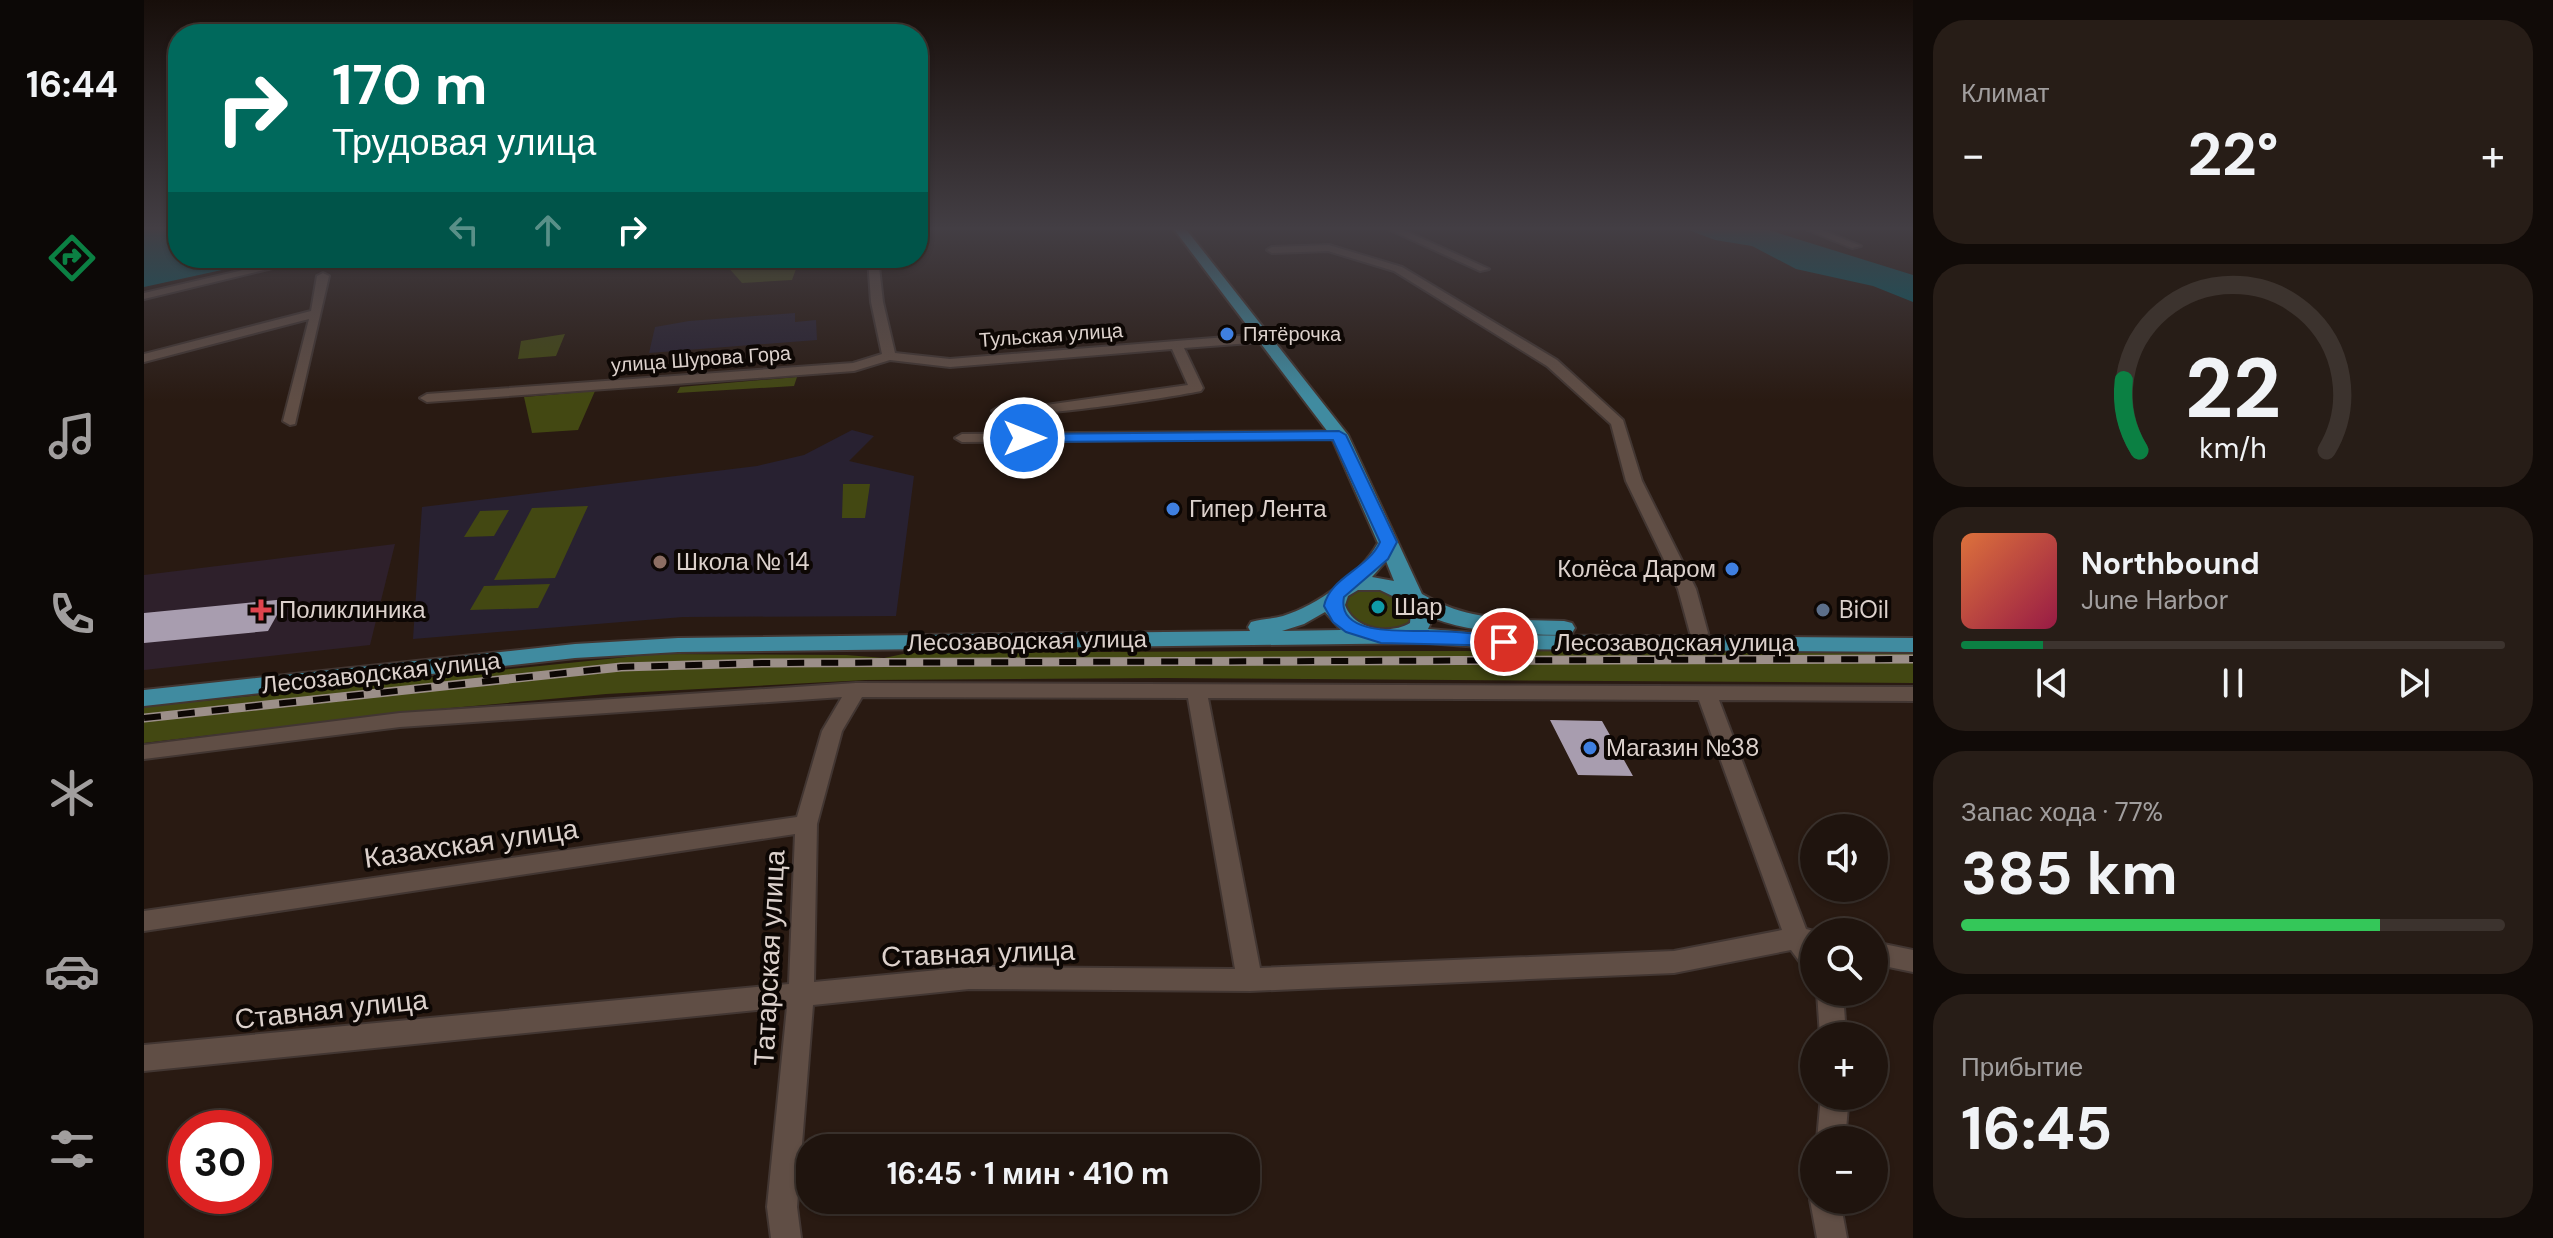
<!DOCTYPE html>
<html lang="ru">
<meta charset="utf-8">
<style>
body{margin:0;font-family:"DM Sans",sans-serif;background:#271d17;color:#f1f3f6;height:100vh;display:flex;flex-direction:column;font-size:30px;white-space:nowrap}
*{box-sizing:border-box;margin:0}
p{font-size:26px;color:#a19e9e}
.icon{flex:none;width:44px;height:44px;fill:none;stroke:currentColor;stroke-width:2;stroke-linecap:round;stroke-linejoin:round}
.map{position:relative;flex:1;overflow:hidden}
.side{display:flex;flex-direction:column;gap:20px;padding:20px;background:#110b08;width:640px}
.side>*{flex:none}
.hud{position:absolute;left:24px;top:24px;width:760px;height:244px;border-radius:32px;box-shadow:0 2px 6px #0004,0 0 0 2px #3c332e;background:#00695c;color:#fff;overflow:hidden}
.controls{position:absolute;left:1656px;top:814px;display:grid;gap:16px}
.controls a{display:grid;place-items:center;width:88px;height:88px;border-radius:50%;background:#1f140e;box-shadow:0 2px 6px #0004,0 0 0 2px #3c332e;font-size:40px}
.speed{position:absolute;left:24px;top:1110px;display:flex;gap:16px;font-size:40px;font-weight:700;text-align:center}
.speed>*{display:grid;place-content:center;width:104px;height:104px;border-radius:50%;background:#1f140e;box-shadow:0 2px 6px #0004,0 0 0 2px #3c332e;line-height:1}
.speed .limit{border:12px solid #d22;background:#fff;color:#111}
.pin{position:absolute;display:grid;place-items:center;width:68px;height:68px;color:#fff;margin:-34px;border:4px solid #fff;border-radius:50%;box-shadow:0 2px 8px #0007}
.me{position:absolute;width:88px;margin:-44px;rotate:90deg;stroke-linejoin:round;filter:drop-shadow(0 0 6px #0008)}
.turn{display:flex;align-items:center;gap:28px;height:168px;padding:0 32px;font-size:36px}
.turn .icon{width:104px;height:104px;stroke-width:2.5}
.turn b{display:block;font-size:56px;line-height:68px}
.lanes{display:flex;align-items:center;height:76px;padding:0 32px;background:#0003;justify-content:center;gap:40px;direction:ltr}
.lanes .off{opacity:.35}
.big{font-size:60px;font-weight:700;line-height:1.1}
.side .tile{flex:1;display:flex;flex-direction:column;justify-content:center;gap:12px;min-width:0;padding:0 28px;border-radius:32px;background:#271d17}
.side .dial{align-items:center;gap:0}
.dial svg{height:208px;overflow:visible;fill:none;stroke:#3c332e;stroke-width:7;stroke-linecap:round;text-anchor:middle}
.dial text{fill:#f1f3f6;stroke:none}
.song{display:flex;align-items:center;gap:24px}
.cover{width:96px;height:96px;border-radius:12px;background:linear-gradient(135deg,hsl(20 70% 55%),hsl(340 70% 35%))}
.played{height:8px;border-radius:4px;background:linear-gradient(90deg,#0b8043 15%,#3c332e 15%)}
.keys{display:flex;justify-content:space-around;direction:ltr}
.heat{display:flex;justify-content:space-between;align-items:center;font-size:44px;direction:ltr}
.charge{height:12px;border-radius:6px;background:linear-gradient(90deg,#34c759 77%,#3c332e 0)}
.trip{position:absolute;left:652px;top:1134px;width:464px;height:80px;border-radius:32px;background:#1f140e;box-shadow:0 2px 6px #0004,0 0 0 2px #3c332e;font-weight:700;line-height:80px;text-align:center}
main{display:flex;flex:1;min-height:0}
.tabs{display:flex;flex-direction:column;width:144px;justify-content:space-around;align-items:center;background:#0c0806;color:#a19e9e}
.tabs .icon{width:56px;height:56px}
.tabs .active{color:#0b8043}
.tabs b{font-size:36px;color:#f1f3f6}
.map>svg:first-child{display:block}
</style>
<main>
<nav class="tabs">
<b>16:44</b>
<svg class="icon active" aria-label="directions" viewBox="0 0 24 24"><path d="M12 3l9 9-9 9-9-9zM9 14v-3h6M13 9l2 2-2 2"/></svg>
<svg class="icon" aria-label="music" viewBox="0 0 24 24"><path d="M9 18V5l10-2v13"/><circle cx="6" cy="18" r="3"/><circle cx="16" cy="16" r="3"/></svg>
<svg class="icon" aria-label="phone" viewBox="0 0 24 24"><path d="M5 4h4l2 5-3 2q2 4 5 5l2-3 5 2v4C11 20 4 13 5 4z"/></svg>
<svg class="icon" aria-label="climate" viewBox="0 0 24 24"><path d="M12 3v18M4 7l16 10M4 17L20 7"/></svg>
<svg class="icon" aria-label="car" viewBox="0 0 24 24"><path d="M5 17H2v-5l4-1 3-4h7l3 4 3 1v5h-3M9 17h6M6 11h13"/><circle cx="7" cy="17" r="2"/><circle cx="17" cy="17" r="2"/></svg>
<svg class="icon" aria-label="filters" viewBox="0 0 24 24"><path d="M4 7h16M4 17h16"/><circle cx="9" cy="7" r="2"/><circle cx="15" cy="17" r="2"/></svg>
</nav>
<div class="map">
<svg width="1769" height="1238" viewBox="0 0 1769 1238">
<rect width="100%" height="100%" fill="#291a12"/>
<path fill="#282131" d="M 651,313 L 651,322 L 672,320 L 673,340 L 505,353 L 511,327 L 545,321 Z
M 708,430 L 730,436 L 705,461 L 770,476 L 752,616 L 539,617 L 269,639 L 278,507 L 613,466 L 660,455 Z"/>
<path fill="#2e202b" d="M 251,544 L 226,645 L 0,670 L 0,575 Z"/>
<path fill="#434812" d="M 576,258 L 656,258 L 648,280 L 598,283 Z
M 421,334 L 412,356 L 374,359 L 377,341 Z
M 653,377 L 650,386 L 533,393 L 536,387 Z
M 451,391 L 434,430 L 388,433 L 380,397 Z
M 699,484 L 726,484 L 721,518 L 698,518 Z
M 444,506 L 411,578 L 350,580 L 388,508 Z
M 365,510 L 350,536 L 320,537 L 336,511 Z
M 406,584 L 394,608 L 326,610 L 340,586 Z
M 1209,588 L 1244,588 L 1269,607 L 1266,621 C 1251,632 1218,633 1206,616 C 1202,611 1200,604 1197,598 Z
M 1134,651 L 1769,651 L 1769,683 L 1020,678 L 722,680 L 462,694 L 273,711 L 0,743 L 0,707 L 512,654 L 702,655 L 740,658 L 764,653 Z"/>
<path fill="#005e69" d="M 0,228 L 34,228 L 34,258 L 132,258 L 0,287 Z
M 1539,228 L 1618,228 L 1769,275 L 1769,302 L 1729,286 L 1652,269 L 1608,246 L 1571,240 Z"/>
<path fill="#a89daf" d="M 142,599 L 124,631 L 0,643 L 0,613 Z
M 1406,720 L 1458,721 L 1489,776 L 1434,775 Z"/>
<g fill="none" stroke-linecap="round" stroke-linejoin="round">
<g stroke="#423632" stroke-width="4">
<path id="minor" d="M 1242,228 L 1255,228 L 1345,269 L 1336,271 Z
M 1659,228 L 1673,228 L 1717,246 L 1708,248 Z
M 1185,245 L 1258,267 L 1413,360 L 1479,420 L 1498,481 L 1552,589 L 1564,633 L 1561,637 L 1549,637 L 1546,633 L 1534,589 L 1482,481 L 1467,424 L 1403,366 L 1250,271 L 1184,251 L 1128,253 L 1123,250 L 1128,247 Z
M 151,258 L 170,258 L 0,299 L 0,293 Z
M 724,258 L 734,258 L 739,302 L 751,353 L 806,359 L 1120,334 L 1126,338 L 1120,342 L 1040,348 L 1059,388 L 1057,391 C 1028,397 864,423 848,411 L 855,407 L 902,405 L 1044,385 L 1028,349 L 806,367 L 746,360 L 710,371 L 283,402 L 276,398 L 283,394 L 709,363 L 738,354 L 727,302 Z
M 179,273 L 185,276 L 151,424 L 146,425 L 139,421 L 165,319 L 0,362 L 0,354 L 167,311 L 173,276 Z
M 1195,431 L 1200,432 L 1200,438 L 818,442 L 811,438 L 818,434 Z
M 712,683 L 1769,687 L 1769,701 L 1575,700 L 1662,929 L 1674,932 L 1670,932 L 1670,972 L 1661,969 L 1647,950 L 1530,973 L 1106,991 L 825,989 L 669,1005 L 653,1207 L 657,1238 L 627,1238 L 623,1207 L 643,1007 L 0,1071 L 0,1045 L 645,984 L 651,834 L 0,931 L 0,911 L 653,817 L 678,731 L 698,697 L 256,727 L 0,759 L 0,745 L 256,713 ZM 718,697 L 1044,698 L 1091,969 L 825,967 L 670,982 L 673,824 L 698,731 ZM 1064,698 L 1555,700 L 1638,930 L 1530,951 L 1116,968 Z
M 1730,942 L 1769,950 L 1769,972 L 1730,964 Z
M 1673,992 L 1699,992 L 1702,1036 L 1676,1036 Z
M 1677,1096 L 1705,1096 L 1701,1140 L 1673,1140 Z
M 1670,1191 L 1670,1200 L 1696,1200 L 1703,1238 L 1673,1238 L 1666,1200 Z"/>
</g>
<g stroke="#423632" stroke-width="4">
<path id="major" d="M 1029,228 L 1041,228 L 1204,435 L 1278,594 C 1323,621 1370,620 1420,621 L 1428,623 L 1431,628 L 1428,633 L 1420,635 C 1376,634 1331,634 1289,618 L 1284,629 L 1360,635 L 1769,638 L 1769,652 L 1360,649 L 1284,643 L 534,652 L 431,658 L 0,706 L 0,690 L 431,644 L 534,638 L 1106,631 L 1104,627 L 1107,622 C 1117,619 1128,619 1139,616 C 1172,606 1217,574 1234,543 L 1187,436 ZM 1242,561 L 1250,581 L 1228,577 ZM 1214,590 L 1236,590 L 1263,603 L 1267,613 L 1266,623 C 1246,635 1210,630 1201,605 L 1204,596 ZM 1181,612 L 1197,630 L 1138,631 L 1160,624 Z"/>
</g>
<use href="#minor" fill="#604e45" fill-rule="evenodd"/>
<use href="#major" fill="#408ba0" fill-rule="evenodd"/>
<g stroke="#9c8f89" stroke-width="9">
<path id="rail" d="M 0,718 L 477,667 L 618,663 L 1769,659"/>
</g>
<use href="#rail" stroke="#0d0704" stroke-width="6" stroke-dasharray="17" stroke-linecap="butt"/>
</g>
<linearGradient id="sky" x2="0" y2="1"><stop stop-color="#170e0a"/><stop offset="0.57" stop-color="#433e44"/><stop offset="1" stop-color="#433e44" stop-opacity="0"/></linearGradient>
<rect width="1769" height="401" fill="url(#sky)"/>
<path fill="#1a73e8" stroke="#114b97" stroke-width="2" d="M 1195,431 L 1202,435 L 1253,542 L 1244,559 L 1200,597 C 1192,637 1262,630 1285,631 C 1310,631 1335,634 1360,636 L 1366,638 L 1369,642 L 1366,646 L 1237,643 L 1202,632 L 1189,622 L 1180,606 C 1186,577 1224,569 1236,542 L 1189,440 L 880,442 L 873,438 L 880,434 Z"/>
<g fill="#3f7fe0" stroke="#0d0704" stroke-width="3">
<circle cx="1083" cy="334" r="8"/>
<circle cx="1029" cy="509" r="8"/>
<circle cx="1588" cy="569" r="8"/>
<circle cx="1446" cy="748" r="8"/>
</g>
<circle fill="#8d6e63" stroke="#0d0704" stroke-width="3" cx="516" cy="562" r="8"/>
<circle fill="#0f9aa8" stroke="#0d0704" stroke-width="3" cx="1234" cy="607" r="8"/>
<path fill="#e0444e" stroke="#0d0704" stroke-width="3" d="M113 598h8v8h8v8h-8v8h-8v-8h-8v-8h8z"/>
<circle fill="#5c6f8a" stroke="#0d0704" stroke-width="3" cx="1679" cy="610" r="8"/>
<g text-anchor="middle" stroke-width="8" stroke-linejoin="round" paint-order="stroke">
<g font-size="20" fill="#dcd1cc" stroke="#0d0704" text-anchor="start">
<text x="1099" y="341">Пятёрочка</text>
</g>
<g font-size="20" fill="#dcd1cc" stroke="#0d0704">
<text transform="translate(907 335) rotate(-4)" y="7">Тульская улица</text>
<text transform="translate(557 359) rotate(-4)" y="7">улица Шурова Гора</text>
</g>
<g font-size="24" fill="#dcd1cc" stroke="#0d0704" text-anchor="start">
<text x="1045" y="517">Гипер Лента</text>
<text x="532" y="570">Школа № 14</text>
<text x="1572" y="577" text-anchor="end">Колёса Даром</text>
<text x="1250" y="615">Шар</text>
<text x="135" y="618">Поликлиника</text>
<text x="1695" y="618">BiOil</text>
<text x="1462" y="756">Магазин №38</text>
</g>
<g font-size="24" fill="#dcd1cc" stroke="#0d0704">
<text transform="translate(883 641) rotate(-1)" y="8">Лесозаводская улица</text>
<text x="1531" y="651">Лесозаводская улица</text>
<text transform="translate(237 673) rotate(-6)" y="8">Лесозаводская улица</text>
</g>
<g font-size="28" fill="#dcd1cc" stroke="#0d0704">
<text transform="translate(327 843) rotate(-8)" y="10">Казахская улица</text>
<text transform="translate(834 953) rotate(-2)" y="10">Ставная улица</text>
<text transform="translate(625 958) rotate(-87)" y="10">Татарская улица</text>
<text transform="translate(187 1009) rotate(-6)" y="10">Ставная улица</text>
</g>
</g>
</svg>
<div class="controls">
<a><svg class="icon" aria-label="sound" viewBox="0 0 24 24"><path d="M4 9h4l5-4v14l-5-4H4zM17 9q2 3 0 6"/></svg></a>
<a><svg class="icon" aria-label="search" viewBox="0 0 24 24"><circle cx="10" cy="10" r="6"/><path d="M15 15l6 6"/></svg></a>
<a>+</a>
<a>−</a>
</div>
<div class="speed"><div class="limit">30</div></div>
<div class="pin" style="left:1360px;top:642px;background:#d93025"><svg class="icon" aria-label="arrive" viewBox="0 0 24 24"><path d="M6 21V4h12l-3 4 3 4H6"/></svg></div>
<svg class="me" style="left:880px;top:438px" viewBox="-20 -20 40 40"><circle r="17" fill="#1a73e8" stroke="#fff" stroke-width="3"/><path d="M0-11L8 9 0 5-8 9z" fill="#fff"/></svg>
<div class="trip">16:45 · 1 мин · 410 m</div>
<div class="hud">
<div class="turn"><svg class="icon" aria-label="right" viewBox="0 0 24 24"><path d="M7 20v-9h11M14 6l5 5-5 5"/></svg><div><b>170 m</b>Трудовая улица</div></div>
<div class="lanes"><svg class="icon off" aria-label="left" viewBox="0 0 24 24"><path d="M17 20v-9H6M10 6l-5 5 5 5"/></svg><svg class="icon off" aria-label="ahead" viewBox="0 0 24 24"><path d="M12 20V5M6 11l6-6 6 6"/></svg><svg class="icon" aria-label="right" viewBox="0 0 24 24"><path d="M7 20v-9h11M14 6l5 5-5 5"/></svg></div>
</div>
</div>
<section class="side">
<div class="tile"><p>Климат</p>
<div class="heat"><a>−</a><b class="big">22°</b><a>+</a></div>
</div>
<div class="tile dial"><svg viewBox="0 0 100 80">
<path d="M14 69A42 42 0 1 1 86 69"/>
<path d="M14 69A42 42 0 0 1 8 42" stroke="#0b8043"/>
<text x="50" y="56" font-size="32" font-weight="700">22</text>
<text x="50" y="72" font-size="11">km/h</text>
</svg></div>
<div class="tile">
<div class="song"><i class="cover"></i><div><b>Northbound</b><p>June Harbor</p></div></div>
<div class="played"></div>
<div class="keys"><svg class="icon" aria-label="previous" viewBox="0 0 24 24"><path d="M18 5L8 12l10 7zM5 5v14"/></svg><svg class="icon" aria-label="pause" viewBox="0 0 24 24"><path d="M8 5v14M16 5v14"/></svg><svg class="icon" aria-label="next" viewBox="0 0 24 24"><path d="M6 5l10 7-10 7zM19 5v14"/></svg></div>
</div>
<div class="tile"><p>Запас хода · 77%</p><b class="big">385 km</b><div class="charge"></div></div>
<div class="tile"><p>Прибытие</p><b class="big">16:45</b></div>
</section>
</main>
